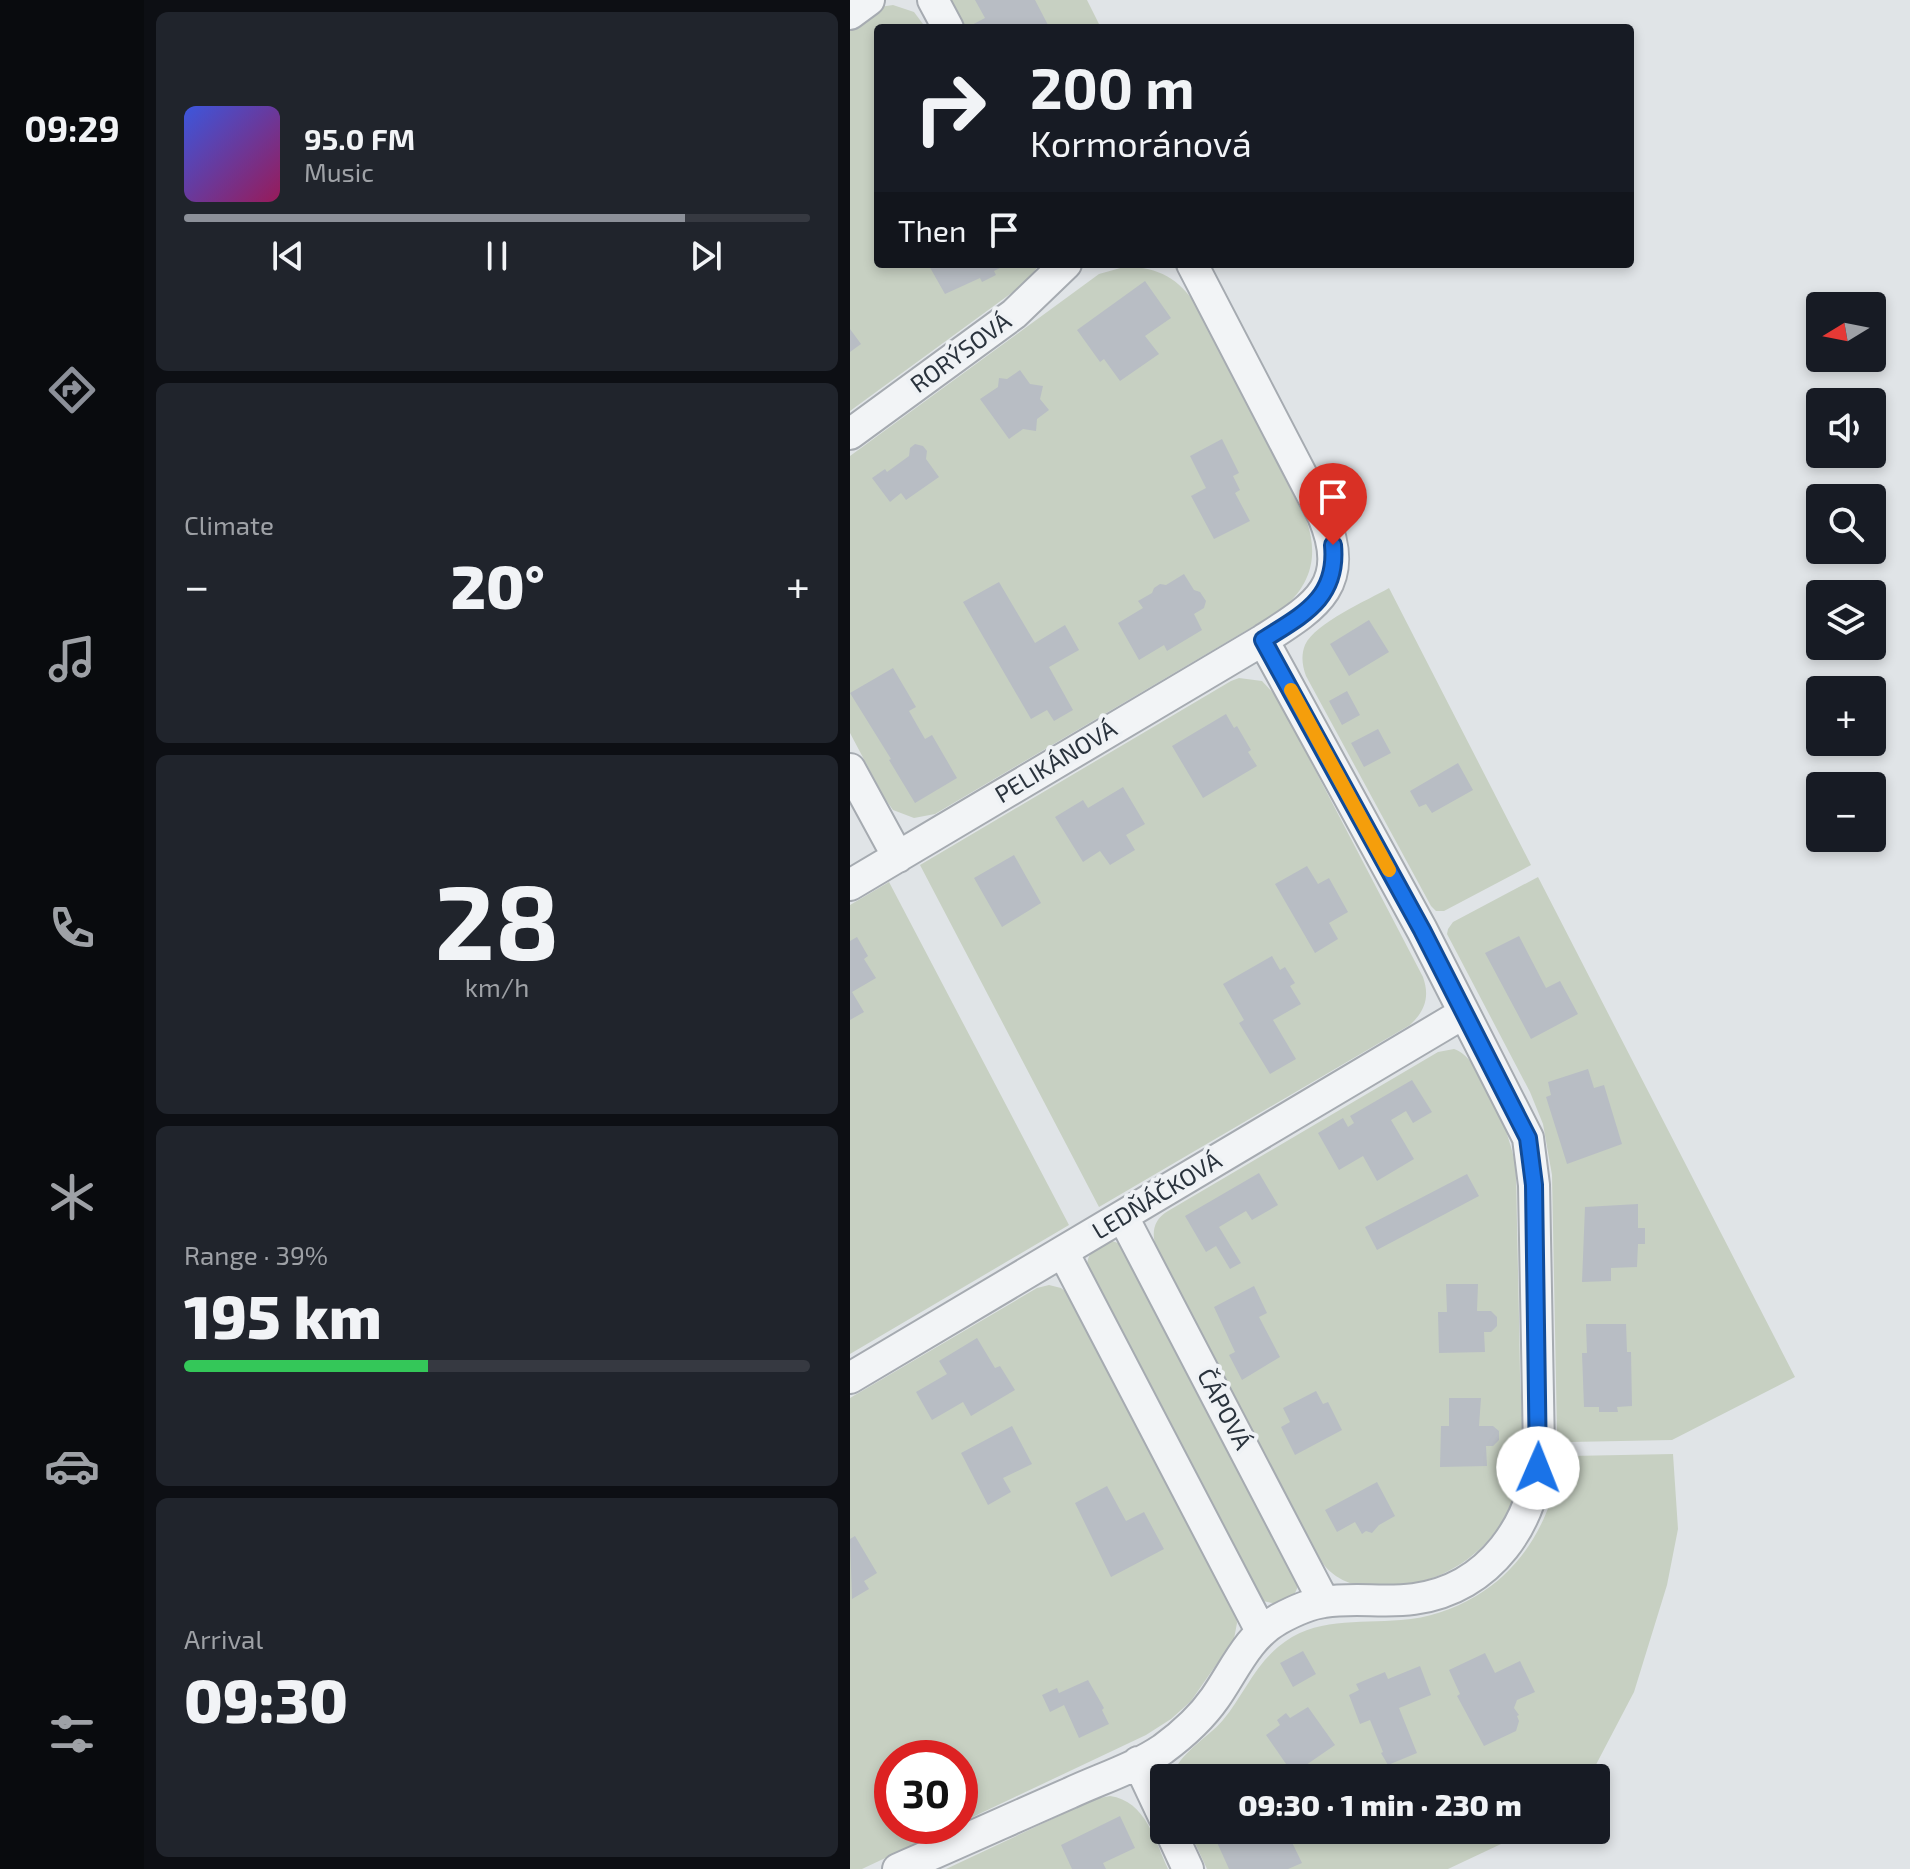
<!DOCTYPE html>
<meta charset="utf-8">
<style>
body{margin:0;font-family:"Exo 2",sans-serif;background:#20242c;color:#f1f3f6;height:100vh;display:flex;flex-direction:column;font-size:30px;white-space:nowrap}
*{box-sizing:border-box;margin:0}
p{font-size:26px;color:#9ea1a6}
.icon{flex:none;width:44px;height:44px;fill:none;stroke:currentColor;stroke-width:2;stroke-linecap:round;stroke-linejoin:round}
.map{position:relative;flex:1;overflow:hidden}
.details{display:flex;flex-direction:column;gap:12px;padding:12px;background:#0d0f14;width:706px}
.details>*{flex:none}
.top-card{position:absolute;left:24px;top:24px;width:760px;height:244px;border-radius:8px;box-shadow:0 4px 12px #0003;background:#171b24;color:#f1f3f6;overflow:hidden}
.needle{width:52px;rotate:260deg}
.controls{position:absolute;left:956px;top:292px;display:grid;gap:16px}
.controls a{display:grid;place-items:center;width:80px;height:80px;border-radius:8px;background:#171b24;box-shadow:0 4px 12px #0003;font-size:40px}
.speed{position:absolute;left:24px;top:1740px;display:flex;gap:16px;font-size:40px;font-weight:700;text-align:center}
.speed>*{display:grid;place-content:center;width:104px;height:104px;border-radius:50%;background:#171b24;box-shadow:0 4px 12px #0003;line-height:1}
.speed .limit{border:12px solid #d22;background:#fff;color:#111}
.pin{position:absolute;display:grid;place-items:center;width:68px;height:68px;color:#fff;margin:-82px -34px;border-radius:50% 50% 50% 0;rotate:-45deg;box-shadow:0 0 8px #0007}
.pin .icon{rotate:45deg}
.me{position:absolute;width:88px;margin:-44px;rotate:1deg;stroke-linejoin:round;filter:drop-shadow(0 0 6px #0008)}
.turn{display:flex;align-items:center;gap:28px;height:168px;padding:0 24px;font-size:36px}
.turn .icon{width:104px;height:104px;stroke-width:2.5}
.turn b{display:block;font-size:56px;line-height:68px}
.then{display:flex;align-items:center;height:76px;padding:0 24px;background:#0003;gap:16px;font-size:30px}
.big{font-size:60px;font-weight:800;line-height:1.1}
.details .widget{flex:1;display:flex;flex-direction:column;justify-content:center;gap:12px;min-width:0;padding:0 28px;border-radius:12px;background:#20242c}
.details .dial{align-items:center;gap:0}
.dial b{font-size:104px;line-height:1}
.song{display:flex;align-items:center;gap:24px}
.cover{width:96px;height:96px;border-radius:12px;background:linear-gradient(135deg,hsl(230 70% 55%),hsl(330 70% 35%))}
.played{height:8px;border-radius:4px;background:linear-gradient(90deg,#8c9099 80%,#363941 80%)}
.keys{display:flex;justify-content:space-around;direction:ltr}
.heat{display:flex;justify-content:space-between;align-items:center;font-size:44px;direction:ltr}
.charge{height:12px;border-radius:6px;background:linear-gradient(90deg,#34c759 39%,#363941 0)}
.trip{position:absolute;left:300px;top:1764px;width:460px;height:80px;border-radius:8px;background:#171b24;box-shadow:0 4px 12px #0003;font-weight:800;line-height:80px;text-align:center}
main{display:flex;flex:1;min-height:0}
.tab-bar{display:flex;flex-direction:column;width:144px;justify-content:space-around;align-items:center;background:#090b0e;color:#9ea1a6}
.tab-bar .icon{width:56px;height:56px}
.tab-bar .active{color:#8c9099}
.tab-bar b{font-size:36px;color:#f1f3f6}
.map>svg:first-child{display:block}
</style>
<main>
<nav class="tab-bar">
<b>09:29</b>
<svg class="icon active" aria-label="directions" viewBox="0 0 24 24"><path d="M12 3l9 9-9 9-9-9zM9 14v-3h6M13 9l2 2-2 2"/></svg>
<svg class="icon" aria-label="music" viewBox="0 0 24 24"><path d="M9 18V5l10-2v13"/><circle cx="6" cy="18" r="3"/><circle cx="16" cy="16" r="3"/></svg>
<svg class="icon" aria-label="phone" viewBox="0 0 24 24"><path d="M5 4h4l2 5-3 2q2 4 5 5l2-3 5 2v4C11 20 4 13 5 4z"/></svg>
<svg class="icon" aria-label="climate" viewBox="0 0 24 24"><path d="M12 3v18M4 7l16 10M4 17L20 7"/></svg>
<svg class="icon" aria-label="car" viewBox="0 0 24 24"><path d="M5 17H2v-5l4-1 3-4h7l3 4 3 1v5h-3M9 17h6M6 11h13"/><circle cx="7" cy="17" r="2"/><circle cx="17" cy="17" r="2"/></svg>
<svg class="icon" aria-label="filters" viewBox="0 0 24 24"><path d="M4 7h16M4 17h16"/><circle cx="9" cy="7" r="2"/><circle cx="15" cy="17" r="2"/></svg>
</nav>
<section class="details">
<div class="widget">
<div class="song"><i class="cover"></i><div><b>95.0 FM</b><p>Music</p></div></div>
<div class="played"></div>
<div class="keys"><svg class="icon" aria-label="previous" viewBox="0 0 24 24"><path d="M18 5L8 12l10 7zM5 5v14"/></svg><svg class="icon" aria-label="pause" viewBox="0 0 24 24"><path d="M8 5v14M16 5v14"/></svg><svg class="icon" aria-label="next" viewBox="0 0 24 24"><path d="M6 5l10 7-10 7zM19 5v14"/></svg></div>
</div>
<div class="widget"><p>Climate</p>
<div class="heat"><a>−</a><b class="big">20°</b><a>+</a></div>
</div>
<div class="widget dial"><b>28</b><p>km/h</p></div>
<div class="widget"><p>Range · 39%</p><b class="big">195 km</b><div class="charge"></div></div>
<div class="widget"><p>Arrival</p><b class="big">09:30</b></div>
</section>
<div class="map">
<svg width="1060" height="1869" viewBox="0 0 1060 1869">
<rect width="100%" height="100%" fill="#e0e4e7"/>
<path fill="#c7d0c2" d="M 101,0 L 237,0 L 251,28 L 116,28 Z
M 43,5 L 64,12 L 76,28 L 28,28 L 28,264 L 189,264 L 178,281 L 0,411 L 0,27 L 30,7 Z
M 274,267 C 306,266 329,278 346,305 L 457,522 C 469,558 460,586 431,610 L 85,814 L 64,818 L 43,810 L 35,799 L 0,733 L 0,456 L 249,274 Z
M 539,588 L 681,865 L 594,911 L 586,911 L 581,906 L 456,676 C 452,665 451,655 455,645 C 465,623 518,600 539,588 Z
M 389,678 L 412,681 L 427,697 L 573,977 C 580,997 575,1011 560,1025 L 249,1207 L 70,865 L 381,681 Z
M 688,877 L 945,1377 L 822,1440 L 720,1442 L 710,1438 L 707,1432 L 702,1175 L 693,1124 L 680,1092 L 597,934 L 598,929 L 603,922 Z
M 39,882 L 219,1225 L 0,1354 L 0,905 Z
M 604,1049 C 633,1058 661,1138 666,1167 C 667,1236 669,1305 670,1374 C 671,1413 678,1457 665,1495 C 649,1541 608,1576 559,1584 C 526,1589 492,1591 471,1561 L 306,1247 C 301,1232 304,1219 318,1211 L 588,1052 Z
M 262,1241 L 271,1244 L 449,1580 C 447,1593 443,1599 431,1605 L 413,1601 L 405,1593 L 237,1272 C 236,1253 244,1245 262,1241 Z
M 199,1285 L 211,1288 L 220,1295 L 385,1609 L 387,1623 L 384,1639 L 341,1701 L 321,1719 L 296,1735 L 110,1823 L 110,1758 L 42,1758 L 42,1826 L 103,1826 L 12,1869 L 0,1869 L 0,1398 L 187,1288 Z
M 823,1454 L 828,1529 L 817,1585 L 784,1692 L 739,1778 L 322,1778 C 328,1753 357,1739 373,1720 C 393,1696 403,1668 428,1647 C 465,1616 507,1624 551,1620 C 578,1618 602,1610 626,1596 C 662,1575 686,1542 700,1503 C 705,1487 702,1461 720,1456 Z
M 260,1796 C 296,1801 305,1841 318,1869 L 96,1869 L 245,1799 Z
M 339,1830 L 681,1830 L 598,1869 L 357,1869 Z"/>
<path fill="#b8bdc4" d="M 125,0 L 185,0 L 198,25 L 192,28 L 116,28 L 135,18 Z
M 78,264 L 158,264 L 144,271 L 146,275 L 132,282 L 130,278 L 95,294 Z
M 295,281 L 321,318 L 295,336 L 309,354 L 270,381 L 254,359 L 250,362 L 227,330 Z
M 0,329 L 11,344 L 0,352 Z
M 170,370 L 180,384 L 193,386 L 190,399 L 199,410 L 187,419 L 186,431 L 173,429 L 159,439 L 130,399 L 148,387 L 149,378 L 157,379 Z
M 372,439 L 389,473 L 383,476 L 390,490 L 385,493 L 400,521 L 364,539 L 341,496 L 356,488 L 340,456 Z
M 65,444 L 73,446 L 77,451 L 76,459 L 89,477 L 56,500 L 51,493 L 40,502 L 22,478 L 35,469 L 37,472 L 59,456 L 60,448 Z
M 334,574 L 344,590 L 350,592 L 356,601 L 354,608 L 344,614 L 352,630 L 317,651 L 314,645 L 289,660 L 268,623 L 293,608 L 288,601 L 302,593 L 304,588 L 310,584 L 316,585 Z
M 149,582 L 185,643 L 215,625 L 229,650 L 199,667 L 223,710 L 204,721 L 197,710 L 181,719 L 113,602 Z
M 519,620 L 539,652 L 499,676 L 480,644 Z
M 43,668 L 66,707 L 59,711 L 75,739 L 82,735 L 107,778 L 65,803 L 39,760 L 41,759 L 0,693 Z
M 497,691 L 510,715 L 492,725 L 479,701 Z
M 376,714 L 384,728 L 387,726 L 401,750 L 398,752 L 407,766 L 353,798 L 322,746 Z
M 528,729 L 541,753 L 514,767 L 501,743 Z
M 608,763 L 623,790 L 582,813 L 576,804 L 569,807 L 560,791 Z
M 273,787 L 295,824 L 276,835 L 285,850 L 260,865 L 250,851 L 233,862 L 205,817 L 233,800 L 238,808 Z
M 164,855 L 191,903 L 152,927 L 124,878 Z
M 457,866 L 468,884 L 479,878 L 498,912 L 479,923 L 488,939 L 465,953 L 425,884 Z
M 669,936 L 696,988 L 710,981 L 728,1014 L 681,1039 L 635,953 Z
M 7,937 L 18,956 L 14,959 L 26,978 L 2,992 L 14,1012 L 0,1020 L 0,941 Z
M 422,956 L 430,970 L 435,967 L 445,983 L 440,986 L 451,1004 L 423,1020 L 446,1059 L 420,1074 L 389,1023 L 394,1020 L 373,984 Z
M 738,1069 L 744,1088 L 754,1085 L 772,1144 L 717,1164 L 696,1097 L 701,1095 L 698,1082 Z
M 562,1080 L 582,1112 L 563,1123 L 556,1111 L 541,1120 L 564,1159 L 527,1181 L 513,1156 L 489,1170 L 468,1133 L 493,1118 L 498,1127 L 504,1123 L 500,1116 Z
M 409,1173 L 428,1205 L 402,1220 L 396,1211 L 369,1227 L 391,1263 L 380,1269 L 366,1246 L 356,1252 L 335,1216 Z
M 617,1174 L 629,1196 L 527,1250 L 515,1227 Z
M 788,1204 L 788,1228 L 795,1228 L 795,1244 L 788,1244 L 787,1267 L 761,1268 L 761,1281 L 732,1282 L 735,1207 Z
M 596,1284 L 628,1284 L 627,1311 L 641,1311 L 647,1317 L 647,1326 L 641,1332 L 634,1332 L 635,1352 L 589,1353 L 588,1312 L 597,1312 Z
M 404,1286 L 417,1313 L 409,1317 L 430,1357 L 392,1380 L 379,1355 L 385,1352 L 364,1307 Z
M 736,1324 L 776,1324 L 777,1352 L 781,1352 L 782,1406 L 767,1407 L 768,1412 L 749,1412 L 749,1407 L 734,1407 L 732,1353 L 737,1353 Z
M 127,1338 L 145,1368 L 150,1366 L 165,1390 L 121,1416 L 113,1402 L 82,1420 L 66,1392 L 97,1374 L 89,1361 Z
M 466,1391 L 473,1404 L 478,1402 L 492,1430 L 445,1455 L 431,1427 L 440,1422 L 433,1408 Z
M 599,1398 L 631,1398 L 629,1426 L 643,1426 L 649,1431 L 649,1440 L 643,1446 L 636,1446 L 637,1466 L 590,1467 L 591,1426 L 599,1426 Z
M 162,1426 L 182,1464 L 153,1478 L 161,1492 L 138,1505 L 111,1453 Z
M 527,1482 L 545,1516 L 529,1525 L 522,1533 L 516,1531 L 512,1534 L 505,1522 L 487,1532 L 475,1510 Z
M 257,1486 L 276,1521 L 294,1512 L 314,1549 L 261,1577 L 225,1503 Z
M 5,1536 L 27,1573 L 14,1581 L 19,1589 L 2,1599 L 0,1539 Z
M 453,1651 L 466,1674 L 443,1687 L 430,1663 Z
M 635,1653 L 645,1673 L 670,1661 L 685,1692 L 667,1700 L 664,1708 L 669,1715 L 667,1716 L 669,1721 L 666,1731 L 634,1746 L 607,1696 L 610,1694 L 599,1670 Z
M 570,1666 L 581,1695 L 549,1708 L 567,1753 L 538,1765 L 531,1753 L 533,1752 L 520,1720 L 510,1724 L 499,1695 L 509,1690 L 506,1684 L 535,1672 L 538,1679 Z
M 238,1680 L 254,1708 L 252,1710 L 259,1724 L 229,1738 L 214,1705 L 200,1712 L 192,1695 L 207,1688 L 209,1693 Z
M 458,1707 L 485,1745 L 443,1774 L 416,1735 L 430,1725 L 427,1720 L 436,1713 L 440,1718 Z
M 270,1816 L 285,1848 L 253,1863 L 256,1869 L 222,1869 L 211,1845 Z
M 383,1830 L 436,1830 L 452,1863 L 438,1869 L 379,1869 L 365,1838 Z"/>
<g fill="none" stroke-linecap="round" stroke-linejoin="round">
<g stroke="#a6abb1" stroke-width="34">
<path id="street" d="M 83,0 L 98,28
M 0,14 L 19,0
M 0,434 L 164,314 L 216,264
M 0,769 L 48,857
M 0,885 L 413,640 C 466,606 502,585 473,516 L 342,264
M 273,1217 L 474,1602
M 213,1252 L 411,1631
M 0,1378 L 614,1013
M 288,1762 L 314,1817
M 320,1830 L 338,1869
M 48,1869 C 106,1844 163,1818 220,1793 C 250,1779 285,1768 313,1749 C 332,1735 351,1718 365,1698 C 384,1671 398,1636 429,1619 C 442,1612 458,1604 474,1602 C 503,1597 534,1603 564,1599 C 640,1589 686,1522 689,1450 L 684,1185 L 678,1138 L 572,930 L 413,640"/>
</g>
<use href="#street" stroke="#f2f4f6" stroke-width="30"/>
</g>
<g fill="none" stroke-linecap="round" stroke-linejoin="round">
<g stroke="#114b97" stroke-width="20">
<path id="route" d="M 483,545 C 488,599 452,615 413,640 L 572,930 L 678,1138 L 684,1185 L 688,1468"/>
</g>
<use href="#route" stroke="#1a73e8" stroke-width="14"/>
<path stroke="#f59e0b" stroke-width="14" d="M 441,690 L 539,870"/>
</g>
<g text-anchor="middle" stroke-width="8" stroke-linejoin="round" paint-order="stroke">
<g font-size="24" fill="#2a333d" stroke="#eff2f5">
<text transform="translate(111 353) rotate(-36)" y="8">RORÝSOVÁ</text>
<text transform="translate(206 762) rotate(-31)" y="8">PELIKÁNOVÁ</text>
<text transform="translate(307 1196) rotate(-31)" y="8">LEDŇÁČKOVÁ</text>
<text transform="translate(374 1409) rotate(62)" y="8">ČÁPOVÁ</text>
</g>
</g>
</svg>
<div class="controls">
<a><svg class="needle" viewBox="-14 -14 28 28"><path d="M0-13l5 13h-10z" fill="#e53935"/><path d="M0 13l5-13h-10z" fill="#9ea1a6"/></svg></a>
<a><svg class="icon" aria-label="sound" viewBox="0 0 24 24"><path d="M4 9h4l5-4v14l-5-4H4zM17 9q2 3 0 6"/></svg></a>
<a><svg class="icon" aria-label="search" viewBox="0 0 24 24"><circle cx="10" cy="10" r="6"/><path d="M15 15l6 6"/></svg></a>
<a><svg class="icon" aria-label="layers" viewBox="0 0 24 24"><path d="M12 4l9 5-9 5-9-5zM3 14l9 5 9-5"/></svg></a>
<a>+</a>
<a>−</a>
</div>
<div class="speed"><div class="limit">30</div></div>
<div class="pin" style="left:483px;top:545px;background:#d93025"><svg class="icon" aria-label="arrive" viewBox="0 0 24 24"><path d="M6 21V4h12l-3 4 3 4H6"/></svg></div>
<svg class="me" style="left:688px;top:1468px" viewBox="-20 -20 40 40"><circle r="19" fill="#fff"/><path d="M0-13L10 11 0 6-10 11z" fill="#1a73e8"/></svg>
<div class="trip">09:30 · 1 min · 230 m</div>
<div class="top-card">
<div class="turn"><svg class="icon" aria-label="right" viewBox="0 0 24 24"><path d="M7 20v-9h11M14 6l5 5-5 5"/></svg><div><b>200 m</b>Kormoránová</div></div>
<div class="then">Then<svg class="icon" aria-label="arrive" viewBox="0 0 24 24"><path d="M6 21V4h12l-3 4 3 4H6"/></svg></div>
</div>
</div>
</main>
